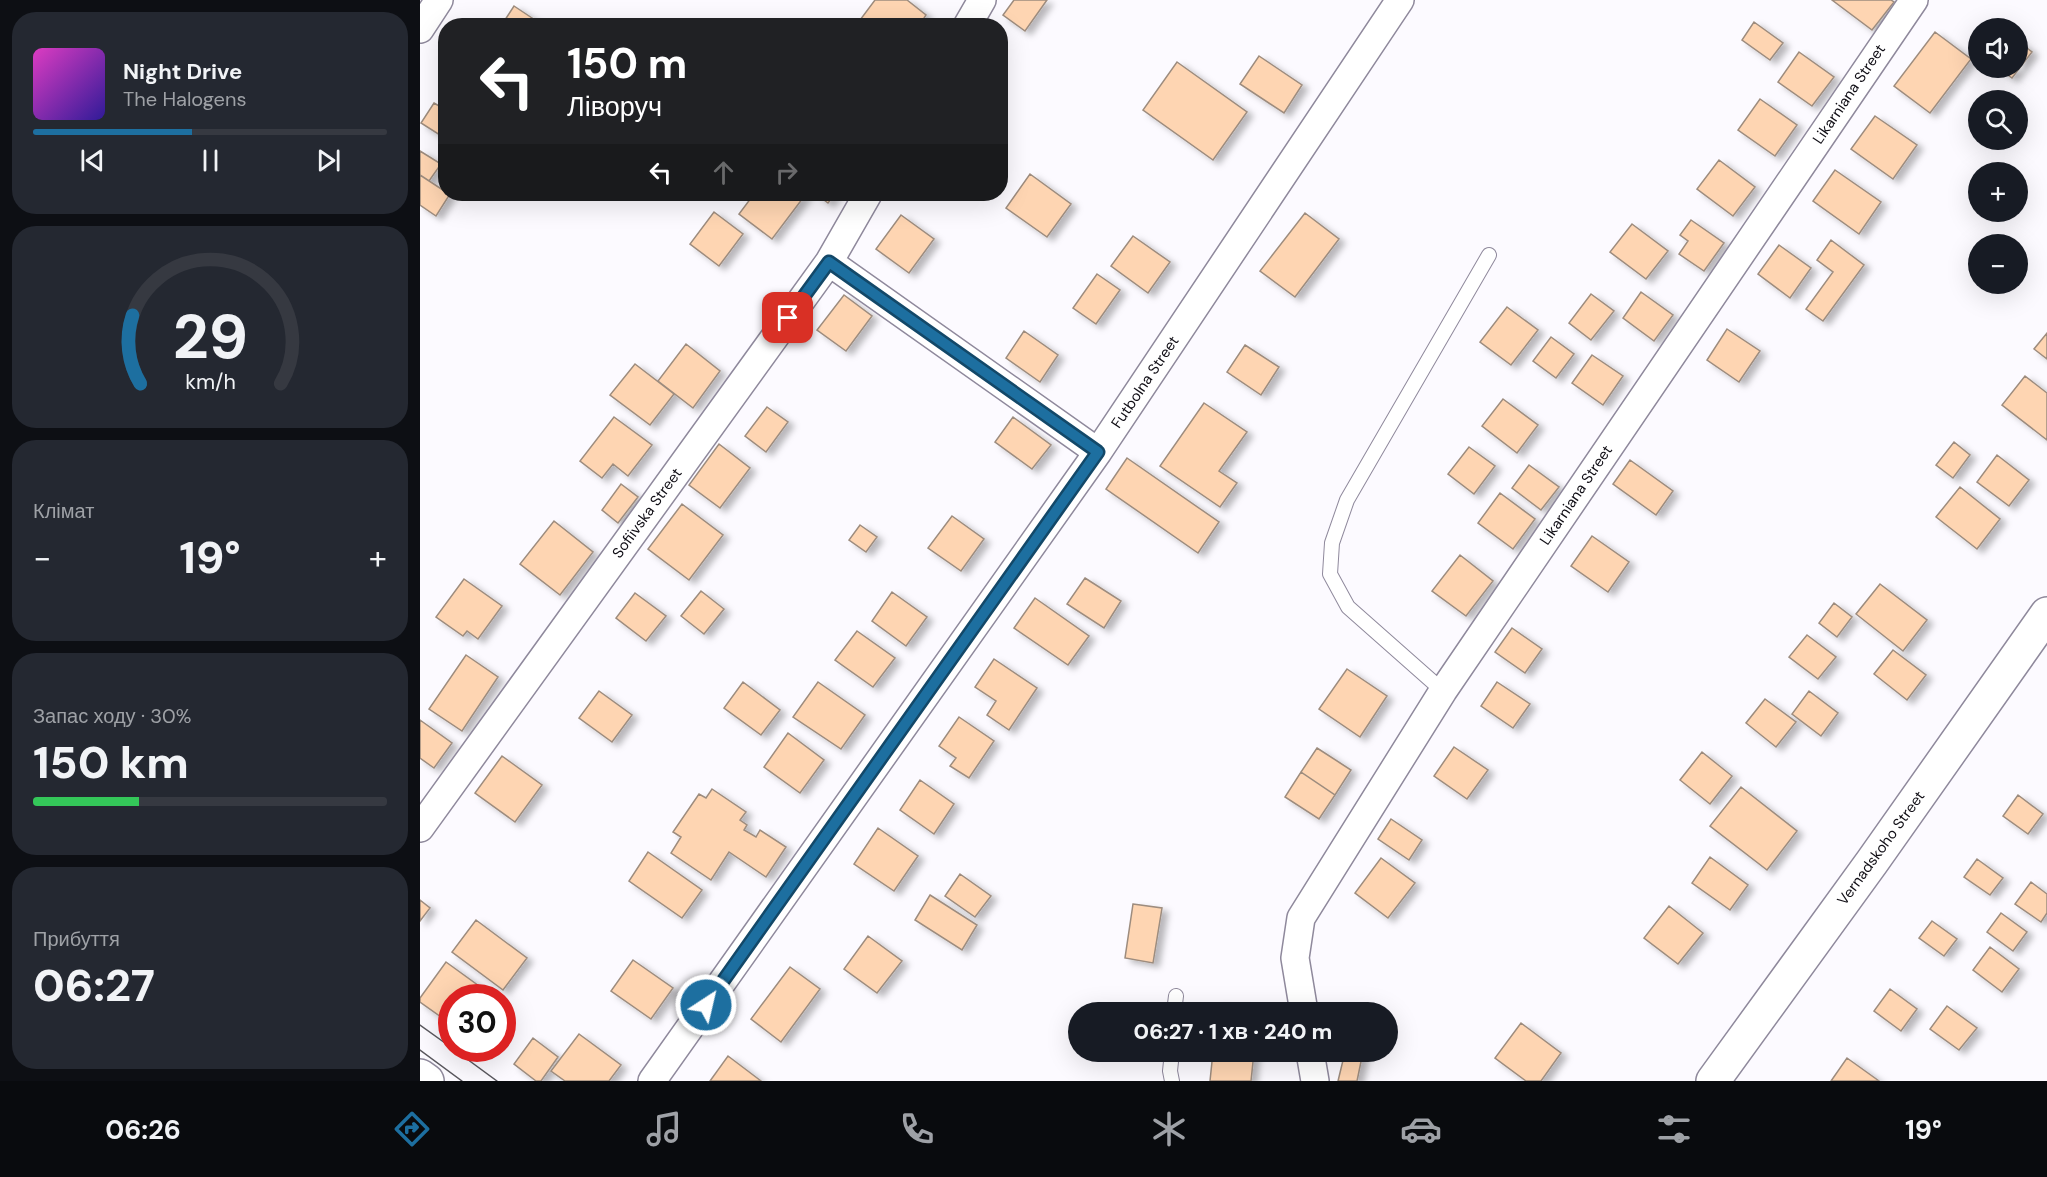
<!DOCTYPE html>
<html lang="uk">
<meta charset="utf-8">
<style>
body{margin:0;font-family:"DM Sans",sans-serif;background:#242831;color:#f1f3f6;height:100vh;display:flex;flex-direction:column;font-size:22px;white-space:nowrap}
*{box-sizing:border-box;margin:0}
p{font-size:20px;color:#9ea1a6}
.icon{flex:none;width:33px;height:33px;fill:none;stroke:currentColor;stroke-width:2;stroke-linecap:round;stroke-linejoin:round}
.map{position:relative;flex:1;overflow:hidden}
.side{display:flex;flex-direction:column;gap:12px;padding:12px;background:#0d0f14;width:420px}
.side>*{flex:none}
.banner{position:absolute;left:18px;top:18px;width:570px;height:183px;border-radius:24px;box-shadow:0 6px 24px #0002;background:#202124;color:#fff;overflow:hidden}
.controls{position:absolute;left:1548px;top:18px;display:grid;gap:12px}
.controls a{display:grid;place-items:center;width:60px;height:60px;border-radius:50%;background:#171b24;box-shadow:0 6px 24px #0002;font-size:30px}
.speed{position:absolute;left:18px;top:984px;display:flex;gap:12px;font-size:30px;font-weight:700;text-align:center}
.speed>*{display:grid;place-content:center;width:78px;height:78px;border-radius:50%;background:#171b24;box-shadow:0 6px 24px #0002;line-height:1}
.speed .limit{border:9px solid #d22;background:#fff;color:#111}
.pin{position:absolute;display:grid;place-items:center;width:51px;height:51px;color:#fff;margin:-26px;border-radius:12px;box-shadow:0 3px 9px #0006}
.me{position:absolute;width:66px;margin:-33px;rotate:35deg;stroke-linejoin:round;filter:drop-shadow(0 0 4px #0008)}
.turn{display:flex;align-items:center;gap:21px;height:126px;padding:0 30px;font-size:27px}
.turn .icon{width:78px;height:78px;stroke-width:2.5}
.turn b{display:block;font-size:42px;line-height:51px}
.lanes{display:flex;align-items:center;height:57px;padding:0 30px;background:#0003;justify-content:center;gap:30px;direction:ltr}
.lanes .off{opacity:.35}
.big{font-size:45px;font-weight:800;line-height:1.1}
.side .widget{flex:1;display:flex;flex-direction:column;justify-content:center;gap:9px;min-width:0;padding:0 21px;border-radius:24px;background:#242831}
.side .dial{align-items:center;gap:0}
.dial svg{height:156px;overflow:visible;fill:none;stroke:#363941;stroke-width:7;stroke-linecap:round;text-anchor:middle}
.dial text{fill:#f1f3f6;stroke:none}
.song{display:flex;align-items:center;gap:18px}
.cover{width:72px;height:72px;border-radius:9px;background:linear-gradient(135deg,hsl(310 70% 55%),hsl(250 70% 35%))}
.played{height:6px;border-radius:3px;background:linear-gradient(90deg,#1d6fa0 45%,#363941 45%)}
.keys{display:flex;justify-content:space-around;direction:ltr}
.heat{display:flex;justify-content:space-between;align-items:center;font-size:33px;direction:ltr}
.charge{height:9px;border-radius:4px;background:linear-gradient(90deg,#34c759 30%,#363941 0)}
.trip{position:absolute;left:648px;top:1002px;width:330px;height:60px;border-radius:30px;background:#171b24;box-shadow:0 6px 24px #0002;font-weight:800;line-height:60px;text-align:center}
.tab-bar{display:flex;height:96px;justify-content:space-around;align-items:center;background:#090b0e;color:#9ea1a6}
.tab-bar .icon{width:42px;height:42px}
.tab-bar .on{color:#1d6fa0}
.tab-bar b{font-size:27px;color:#f1f3f6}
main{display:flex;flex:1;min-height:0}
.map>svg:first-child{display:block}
</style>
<main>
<section class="side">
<div class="widget">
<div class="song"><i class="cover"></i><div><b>Night Drive</b><p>The Halogens</p></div></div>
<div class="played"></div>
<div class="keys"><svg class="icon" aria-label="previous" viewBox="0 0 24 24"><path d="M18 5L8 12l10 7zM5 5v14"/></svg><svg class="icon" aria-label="pause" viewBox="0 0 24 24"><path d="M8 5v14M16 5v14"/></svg><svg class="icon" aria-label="next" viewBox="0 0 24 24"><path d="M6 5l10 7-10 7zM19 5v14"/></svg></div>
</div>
<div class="widget dial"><svg viewBox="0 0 100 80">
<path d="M14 69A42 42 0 1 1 86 69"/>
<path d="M14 69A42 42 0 0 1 10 34" stroke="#1d6fa0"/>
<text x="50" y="56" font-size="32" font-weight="700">29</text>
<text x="50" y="72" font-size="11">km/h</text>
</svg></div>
<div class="widget"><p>Клімат</p>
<div class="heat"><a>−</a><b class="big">19°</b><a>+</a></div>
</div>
<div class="widget"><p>Запас ходу · 30%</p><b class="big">150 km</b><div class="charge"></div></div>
<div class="widget"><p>Прибуття</p><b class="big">06:27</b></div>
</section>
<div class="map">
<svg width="1627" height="1081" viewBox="0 0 1627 1081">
<defs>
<filter id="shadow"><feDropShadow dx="6" dy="4" stdDeviation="3" flood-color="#0004"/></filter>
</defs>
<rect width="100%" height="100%" fill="#fcfaff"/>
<path fill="#fed5b2" stroke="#9d8c7e" stroke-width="1.5" filter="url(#shadow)" d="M 455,0 L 487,0 L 506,15 L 499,26 L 448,26 L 440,20 Z
M 594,0 L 627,0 L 605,31 L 583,15 Z
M 1412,0 L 1471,0 L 1474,2 L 1452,30 Z
M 94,6 L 124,26 L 81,26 Z
M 1334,22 L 1363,43 L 1350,60 L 1322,40 Z
M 1515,32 L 1551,59 L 1510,113 L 1474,86 Z
M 1598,41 L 1612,52 L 1592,78 L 1578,68 L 1598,68 Z
M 1379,52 L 1414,77 L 1392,106 L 1358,82 Z
M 839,56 L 882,85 L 864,113 L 820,84 Z
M 757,62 L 827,112 L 793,160 L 723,110 Z
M 1340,99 L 1377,125 L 1355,156 L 1318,130 Z
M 14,103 L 26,110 L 26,133 L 23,137 L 1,123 Z
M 1455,116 L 1497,145 L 1473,179 L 1431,149 Z
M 0,151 L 21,164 L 9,181 L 0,175 Z
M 1299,160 L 1335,187 L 1313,216 L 1277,189 Z
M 1415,170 L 1461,202 L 1439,234 L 1393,201 Z
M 610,174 L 651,204 L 627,237 L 586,208 Z
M 0,175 L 26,192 L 26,194 L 30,194 L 16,216 L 0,205 Z
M 334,194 L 386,194 L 352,239 L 319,214 Z
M 396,194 L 415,194 L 408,203 Z
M 294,212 L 323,234 L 299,266 L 270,244 Z
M 885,213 L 919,239 L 875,297 L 840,271 Z
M 481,215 L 514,239 L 489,273 L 456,249 Z
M 1271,220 L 1304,243 L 1284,271 L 1259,254 L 1268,241 L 1260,235 Z
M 1212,224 L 1248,251 L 1226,279 L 1190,252 Z
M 713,236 L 750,262 L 728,293 L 691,266 Z
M 1411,240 L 1444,265 L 1403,321 L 1386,309 L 1413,272 L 1397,260 Z
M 1359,245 L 1391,268 L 1370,298 L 1338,274 Z
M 677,274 L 700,290 L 676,324 L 653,308 Z
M 1221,292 L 1253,315 L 1234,341 L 1203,318 Z
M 1171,294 L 1194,311 L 1171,340 L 1149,323 Z
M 424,295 L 452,316 L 426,351 L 397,330 Z
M 1087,307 L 1118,330 L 1091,365 L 1060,342 Z
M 1307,329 L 1340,351 L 1319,382 L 1287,360 Z
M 604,331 L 638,355 L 620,382 L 586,358 Z
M 1627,333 L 1627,359 L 1614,349 Z
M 1131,337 L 1154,354 L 1136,378 L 1113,361 Z
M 266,344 L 300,371 L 273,408 L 238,381 Z
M 825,345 L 859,367 L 841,395 L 807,372 Z
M 1172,355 L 1203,376 L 1183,405 L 1152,383 Z
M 215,364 L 254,394 L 230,425 L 190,395 Z
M 1605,376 L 1627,393 L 1627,440 L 1582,405 Z
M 1083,399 L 1118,425 L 1097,453 L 1062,426 Z
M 784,403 L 827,432 L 799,471 L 817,483 L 800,507 L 740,466 Z
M 347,407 L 368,422 L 346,452 L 325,436 Z
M 194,417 L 232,445 L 208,476 L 193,464 L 182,478 L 160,461 Z
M 593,417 L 631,445 L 612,469 L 575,442 Z
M 1534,442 L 1550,455 L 1533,478 L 1516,465 Z
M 299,444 L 330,468 L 300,508 L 269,485 Z
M 1049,447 L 1075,466 L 1054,494 L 1028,474 Z
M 1577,455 L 1609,480 L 1589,506 L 1557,482 Z
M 707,458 L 799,522 L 778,553 L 686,489 Z
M 1210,460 L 1253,491 L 1236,515 L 1193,484 Z
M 1109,465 L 1139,487 L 1121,510 L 1092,488 Z
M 201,484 L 218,497 L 198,523 L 182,510 Z
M 1540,487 L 1580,519 L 1557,549 L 1516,517 Z
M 1080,493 L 1115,519 L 1093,549 L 1058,523 Z
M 262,504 L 303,535 L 269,580 L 228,549 Z
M 532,516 L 564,539 L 541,571 L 508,548 Z
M 134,521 L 173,552 L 140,595 L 100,564 Z
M 440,525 L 457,537 L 446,552 L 429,540 Z
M 1172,536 L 1209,562 L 1188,592 L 1151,566 Z
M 1040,555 L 1073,581 L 1046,616 L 1012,591 Z
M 665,578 L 701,601 L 684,628 L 647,604 Z
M 44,579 L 82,606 L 58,639 L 47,631 L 43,636 L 16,617 Z
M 1460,584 L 1507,620 L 1483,651 L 1436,614 Z
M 281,591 L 304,609 L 284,634 L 261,616 Z
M 472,592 L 507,617 L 486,646 L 452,621 Z
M 215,593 L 246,616 L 226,641 L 196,618 Z
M 615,598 L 669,636 L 648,665 L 594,628 Z
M 1414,603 L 1432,617 L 1417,637 L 1399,623 Z
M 1092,628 L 1122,649 L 1105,673 L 1075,652 Z
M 437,631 L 475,658 L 453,687 L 415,660 Z
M 1387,635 L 1416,657 L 1398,679 L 1369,657 Z
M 1473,650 L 1506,675 L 1487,700 L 1454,674 Z
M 46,655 L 78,677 L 42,731 L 9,709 Z
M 574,659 L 617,688 L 589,730 L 567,715 L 576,701 L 555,687 Z
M 927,669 L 967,696 L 940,737 L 899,709 Z
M 323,682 L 360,710 L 341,735 L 304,708 Z
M 398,682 L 445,715 L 421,749 L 373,717 Z
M 1077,682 L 1110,704 L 1093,728 L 1061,706 Z
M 179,691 L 212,715 L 192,742 L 159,718 Z
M 1389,691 L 1418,713 L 1401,736 L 1372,714 Z
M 1345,699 L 1376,722 L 1356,747 L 1326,723 Z
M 539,717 L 574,741 L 549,778 L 530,766 L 536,758 L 519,746 Z
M 0,720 L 32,743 L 14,768 L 0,758 Z
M 368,733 L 404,760 L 380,793 L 344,767 Z
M 1034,747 L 1068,770 L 1047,799 L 1014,776 Z
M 897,748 L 931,770 L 915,795 L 881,772 Z
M 1282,752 L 1312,776 L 1290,804 L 1260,780 Z
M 82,756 L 122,785 L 95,822 L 55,793 Z
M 881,772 L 915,795 L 899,819 L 865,797 Z
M 500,780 L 534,804 L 514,834 L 480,810 Z
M 1321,787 L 1377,831 L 1347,870 L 1290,826 Z
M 292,789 L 326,812 L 320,820 L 327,825 L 324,830 L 336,837 L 340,830 L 366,847 L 346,877 L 309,852 L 291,880 L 251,853 L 261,837 L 253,832 L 279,794 L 286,798 Z
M 1598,795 L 1623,814 L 1608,834 L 1583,816 Z
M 971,819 L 1002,840 L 989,860 L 958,839 Z
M 458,828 L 498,856 L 474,891 L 434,864 Z
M 228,852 L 282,890 L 262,918 L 209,881 Z
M 1290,857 L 1328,885 L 1310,910 L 1272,883 Z
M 961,858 L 995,883 L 968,918 L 935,893 Z
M 1557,859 L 1583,878 L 1570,895 L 1544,877 Z
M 540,874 L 571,896 L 555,917 L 525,896 Z
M 1611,882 L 1627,894 L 1627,913 L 1621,922 L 1595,904 Z
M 510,895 L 557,925 L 542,950 L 495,920 Z
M 0,900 L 10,908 L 0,921 Z
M 713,904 L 742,908 L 733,963 L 705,958 Z
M 1249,906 L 1283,933 L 1258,964 L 1224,938 Z
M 1581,913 L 1607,932 L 1593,951 L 1567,932 Z
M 56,920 L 107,958 L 83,990 L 32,952 Z
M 1512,921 L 1537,939 L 1524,956 L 1499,938 Z
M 448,936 L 482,961 L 457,993 L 424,969 Z
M 1570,947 L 1599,969 L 1582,992 L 1553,970 Z
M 213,960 L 253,988 L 231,1019 L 191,991 Z
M 26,962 L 59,986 L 51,998 L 32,998 L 31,1024 L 0,1002 L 0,998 Z
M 370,967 L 400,989 L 361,1042 L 331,1019 Z
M 62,989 L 74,998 L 55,998 Z
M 1470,989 L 1497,1009 L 1481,1031 L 1454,1011 Z
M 797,1003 L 838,1007 L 838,1012 L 796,1012 Z
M 1527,1006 L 1557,1028 L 1539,1050 L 1510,1029 Z
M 1101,1023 L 1141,1053 L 1121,1081 L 1106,1081 L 1075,1058 Z
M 159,1034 L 201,1065 L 189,1081 L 145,1081 L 131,1071 Z
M 113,1038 L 138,1057 L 121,1081 L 116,1081 L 94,1064 Z
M 793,1052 L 834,1052 L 831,1081 L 790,1081 Z
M 925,1052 L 943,1052 L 937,1081 L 918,1081 Z
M 308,1056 L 341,1081 L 290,1081 Z
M 1427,1058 L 1459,1081 L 1411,1081 Z"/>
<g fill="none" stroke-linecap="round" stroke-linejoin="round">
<g stroke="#8f899c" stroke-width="16">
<path id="lane" d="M 1023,691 L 928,607 L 910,574 L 912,543 L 927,500 L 1069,255
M 754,1012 L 756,996
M 752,1052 L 750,1071 L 752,1081"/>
</g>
<g stroke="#8f899c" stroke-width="30">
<path id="street" d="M 547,26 L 562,0
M 0,29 L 19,0
M 409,262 L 678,452
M 0,828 L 409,262 L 448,194
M 884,1012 L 875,958 L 881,918 L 1023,691 L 1494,0
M 890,1052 L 895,1081
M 232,1081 L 678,452 L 980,0"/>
</g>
<g stroke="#8f899c" stroke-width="36">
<path id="secondary" d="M 0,1076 L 7,1081
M 1293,1081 L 1452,862 L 1627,614"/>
</g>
<use href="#lane" stroke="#fff" stroke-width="14"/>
<use href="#street" stroke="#fff" stroke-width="27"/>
<use href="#secondary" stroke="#fff" stroke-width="33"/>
<path stroke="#5a585e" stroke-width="1.5" d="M 0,1025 L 32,1048
M 32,1048 L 77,1081
M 0,1050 L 42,1081"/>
</g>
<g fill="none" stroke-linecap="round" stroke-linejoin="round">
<g stroke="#134868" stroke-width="15">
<path id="route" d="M 286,1005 L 678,452 L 409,262 L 368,318"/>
</g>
<use href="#route" stroke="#1d6fa0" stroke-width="10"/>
</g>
<g text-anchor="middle" stroke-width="4.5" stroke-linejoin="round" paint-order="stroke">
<g font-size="15" fill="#100e15" stroke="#fff">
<text transform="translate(1429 94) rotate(-56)" y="5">Likarniana Street</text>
<text transform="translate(725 382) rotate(-56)" y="5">Futbolna Street</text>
<text transform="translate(1156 495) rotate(-56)" y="5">Likarniana Street</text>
<text transform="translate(227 513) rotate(-54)" y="5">Sofiivska Street</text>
<text transform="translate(1461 848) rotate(-54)" y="5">Vernadskoho Street</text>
</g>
</g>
</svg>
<div class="controls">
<a><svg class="icon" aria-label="sound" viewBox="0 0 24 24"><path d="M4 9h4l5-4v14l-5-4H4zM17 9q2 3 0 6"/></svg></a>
<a><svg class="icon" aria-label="search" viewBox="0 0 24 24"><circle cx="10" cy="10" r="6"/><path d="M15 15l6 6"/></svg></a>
<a>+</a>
<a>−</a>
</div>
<div class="speed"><div class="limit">30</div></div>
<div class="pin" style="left:368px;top:318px;background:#d93025"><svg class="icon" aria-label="arrive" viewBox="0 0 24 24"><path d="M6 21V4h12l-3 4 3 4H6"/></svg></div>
<svg class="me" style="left:286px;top:1005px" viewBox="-20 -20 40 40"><circle r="17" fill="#1d6fa0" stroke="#fff" stroke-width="3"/><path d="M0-11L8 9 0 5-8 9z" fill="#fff"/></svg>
<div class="trip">06:27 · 1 хв · 240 m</div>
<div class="banner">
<div class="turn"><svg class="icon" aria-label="left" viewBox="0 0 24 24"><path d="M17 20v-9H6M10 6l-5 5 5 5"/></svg><div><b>150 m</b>Ліворуч</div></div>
<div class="lanes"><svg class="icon" aria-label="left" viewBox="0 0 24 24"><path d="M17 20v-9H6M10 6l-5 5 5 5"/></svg><svg class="icon off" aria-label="ahead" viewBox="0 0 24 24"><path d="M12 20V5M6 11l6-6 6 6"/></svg><svg class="icon off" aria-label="right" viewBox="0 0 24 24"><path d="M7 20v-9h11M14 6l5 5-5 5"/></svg></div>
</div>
</div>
</main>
<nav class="tab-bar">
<b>06:26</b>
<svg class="icon on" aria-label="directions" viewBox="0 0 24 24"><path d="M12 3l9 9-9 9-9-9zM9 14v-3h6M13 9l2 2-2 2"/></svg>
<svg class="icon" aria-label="music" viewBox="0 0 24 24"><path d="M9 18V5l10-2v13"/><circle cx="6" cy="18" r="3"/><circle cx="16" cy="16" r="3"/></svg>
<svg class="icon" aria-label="phone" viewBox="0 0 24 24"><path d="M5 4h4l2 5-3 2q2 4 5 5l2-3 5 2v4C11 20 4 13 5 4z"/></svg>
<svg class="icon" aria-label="climate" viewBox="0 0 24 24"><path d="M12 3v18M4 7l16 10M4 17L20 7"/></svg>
<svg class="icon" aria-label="car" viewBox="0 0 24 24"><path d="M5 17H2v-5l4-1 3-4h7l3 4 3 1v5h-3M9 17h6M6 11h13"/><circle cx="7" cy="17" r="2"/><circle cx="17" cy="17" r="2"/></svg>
<svg class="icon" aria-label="filters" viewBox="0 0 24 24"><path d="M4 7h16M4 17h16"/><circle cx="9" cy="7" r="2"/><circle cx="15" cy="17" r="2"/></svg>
<b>19°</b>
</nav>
